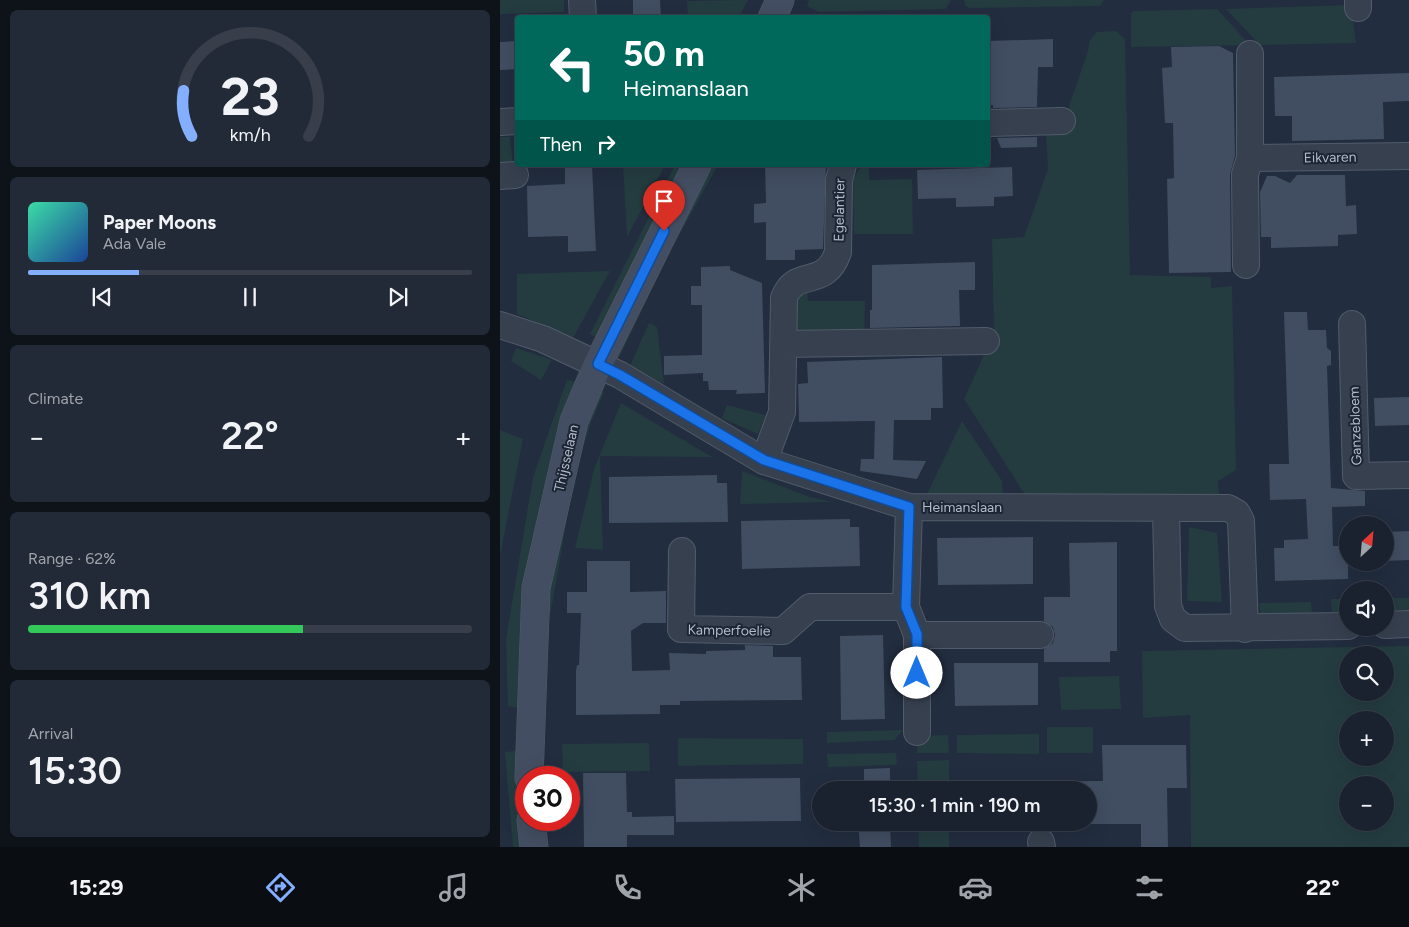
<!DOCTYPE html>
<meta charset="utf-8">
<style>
body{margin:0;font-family:Figtree,sans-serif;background:#232a37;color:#f1f3f6;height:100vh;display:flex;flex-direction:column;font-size:19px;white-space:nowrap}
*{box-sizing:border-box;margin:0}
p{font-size:16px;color:#9fa4aa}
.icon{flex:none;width:28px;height:28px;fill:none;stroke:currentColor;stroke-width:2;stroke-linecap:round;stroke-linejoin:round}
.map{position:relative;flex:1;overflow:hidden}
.side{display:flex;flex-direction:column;gap:10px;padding:10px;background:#0e131a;width:500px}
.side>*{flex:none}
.banner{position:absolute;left:15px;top:15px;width:475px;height:152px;border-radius:5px;box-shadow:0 5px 20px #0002,0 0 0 1px #383f4b;background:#00695c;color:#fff;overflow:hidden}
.needle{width:32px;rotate:26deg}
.fabs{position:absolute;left:839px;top:516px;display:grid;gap:10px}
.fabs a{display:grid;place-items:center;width:55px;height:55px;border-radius:50%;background:#1a222f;box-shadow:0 5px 20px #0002,0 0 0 1px #383f4b;font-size:25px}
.speed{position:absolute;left:15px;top:766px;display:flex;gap:10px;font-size:25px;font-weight:700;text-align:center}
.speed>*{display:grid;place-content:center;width:65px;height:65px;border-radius:50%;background:#1a222f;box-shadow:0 5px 20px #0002,0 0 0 1px #383f4b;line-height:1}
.speed .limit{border:8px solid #d22;background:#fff;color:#111}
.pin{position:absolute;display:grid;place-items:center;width:42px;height:42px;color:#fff;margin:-51px -21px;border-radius:50% 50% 50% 0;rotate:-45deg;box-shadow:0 0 5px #0007}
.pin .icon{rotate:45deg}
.me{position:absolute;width:55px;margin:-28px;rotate:0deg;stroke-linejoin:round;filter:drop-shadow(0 0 4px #0008)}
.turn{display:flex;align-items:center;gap:18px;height:105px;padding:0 25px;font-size:22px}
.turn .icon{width:65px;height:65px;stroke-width:2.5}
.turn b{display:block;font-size:35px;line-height:42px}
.then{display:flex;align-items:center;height:48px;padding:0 25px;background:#0003;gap:10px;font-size:19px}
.big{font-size:38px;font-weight:600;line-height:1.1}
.side .card{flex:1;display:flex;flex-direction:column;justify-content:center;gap:8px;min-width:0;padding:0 18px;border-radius:8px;background:#232a37}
.side .dial{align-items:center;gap:0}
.dial svg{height:130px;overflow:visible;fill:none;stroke:#383f4b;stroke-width:7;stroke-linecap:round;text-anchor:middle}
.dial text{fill:#f1f3f6;stroke:none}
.song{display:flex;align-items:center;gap:15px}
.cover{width:60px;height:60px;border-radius:8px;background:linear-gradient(135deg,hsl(160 70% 55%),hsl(220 70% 35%))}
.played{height:5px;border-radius:2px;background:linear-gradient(90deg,#84aefe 25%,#383f4b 25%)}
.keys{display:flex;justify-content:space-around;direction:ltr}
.heat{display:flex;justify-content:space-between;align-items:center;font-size:28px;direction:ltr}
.charge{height:8px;border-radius:4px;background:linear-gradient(90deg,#34c759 62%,#383f4b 0)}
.trip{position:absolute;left:312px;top:781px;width:285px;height:50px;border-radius:25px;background:#1a222f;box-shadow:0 5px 20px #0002,0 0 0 1px #383f4b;font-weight:600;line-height:50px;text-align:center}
.menu{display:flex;height:80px;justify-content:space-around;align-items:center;background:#0a0e13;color:#9fa4aa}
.menu .icon{width:35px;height:35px}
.menu .selected{color:#84aefe}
.menu b{font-size:22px;color:#f1f3f6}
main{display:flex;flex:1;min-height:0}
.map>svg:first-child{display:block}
</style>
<main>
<section class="side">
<div class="card dial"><svg viewBox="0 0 100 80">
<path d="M14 69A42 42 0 1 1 86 69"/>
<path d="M14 69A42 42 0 0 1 9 41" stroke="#84aefe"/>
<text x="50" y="56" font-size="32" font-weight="700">23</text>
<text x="50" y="72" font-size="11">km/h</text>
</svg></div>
<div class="card">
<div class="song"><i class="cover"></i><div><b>Paper Moons</b><p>Ada Vale</p></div></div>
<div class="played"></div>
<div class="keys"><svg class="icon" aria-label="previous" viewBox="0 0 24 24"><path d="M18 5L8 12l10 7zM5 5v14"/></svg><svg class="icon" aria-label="pause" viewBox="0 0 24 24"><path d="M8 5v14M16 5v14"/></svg><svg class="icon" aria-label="next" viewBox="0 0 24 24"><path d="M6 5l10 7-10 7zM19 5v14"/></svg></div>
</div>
<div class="card"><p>Climate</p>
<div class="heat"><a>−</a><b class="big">22°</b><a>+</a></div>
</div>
<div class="card"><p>Range · 62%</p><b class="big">310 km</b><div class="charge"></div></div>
<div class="card"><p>Arrival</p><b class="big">15:30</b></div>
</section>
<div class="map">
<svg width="909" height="847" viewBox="0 0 909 847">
<rect width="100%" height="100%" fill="#222d3f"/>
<path fill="#243c40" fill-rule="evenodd" d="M 0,0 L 64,0 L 64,12 L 0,14 Z
M 248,0 L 239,17 L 188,17 L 187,1 Z
M 309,0 L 450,0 L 450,3 L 445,9 L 319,12 L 307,6 Z
M 464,0 L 604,0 L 600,6 L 470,8 L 465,6 Z
M 851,5 L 856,43 L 760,45 L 726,9 Z
M 717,9 L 750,45 L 631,47 L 631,14 L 633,11 Z
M 616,31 L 625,39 L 630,275 L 711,277 L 711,288 L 732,286 L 736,470 L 718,481 L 720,502 L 527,498 L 464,399 L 494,333 L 492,239 L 524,237 L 548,169 L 546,134 L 570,133 L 569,106 L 588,51 L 590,40 L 597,32 Z
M 0,137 L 10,137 L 13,166 L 0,166 Z
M 123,165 L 165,165 L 127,237 Z
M 175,165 L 185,165 L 97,338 L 90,334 Z
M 205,165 L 218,165 L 173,246 L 119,358 L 110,354 Z
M 369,165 L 369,180 L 412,179 L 413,234 L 354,234 L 353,179 L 361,166 Z
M 110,271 L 73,338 L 17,314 L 17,274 Z
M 307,285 L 308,301 L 365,301 L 364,338 L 312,340 L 294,329 L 292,295 Z
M 149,323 L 157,327 L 164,384 L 130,366 Z
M 16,348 L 52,360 L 41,380 L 11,361 Z
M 67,380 L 78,382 L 20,708 L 8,706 L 6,639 L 33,477 Z
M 94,389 L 104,393 C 69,463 65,548 48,624 L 42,587 Z
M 121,403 L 212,457 L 100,456 L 103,550 L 75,548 L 94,469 Z
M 227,405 L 266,415 L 258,434 L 222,418 Z
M 462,421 L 502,481 L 503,498 L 427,494 Z
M 0,430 L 23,439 L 0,556 Z
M 242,471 L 310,497 L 332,502 L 240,504 Z
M 689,527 L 717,533 L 722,602 L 687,601 Z
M 885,598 L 909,598 L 909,612 L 885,613 Z
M 831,599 L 847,599 L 847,615 L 832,615 Z
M 811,602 L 812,614 L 761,615 L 759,603 Z
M 909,646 L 909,847 L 691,847 L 690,715 L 643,718 L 642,651 ZM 848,655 L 885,655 L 885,692 L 848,692 ZM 848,720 L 885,720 L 885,758 L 848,758 ZM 848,785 L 885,785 L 885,822 L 848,822 Z
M 619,676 L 621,709 L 561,710 L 559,677 Z
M 547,727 L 593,727 L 593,753 L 547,753 Z
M 403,730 L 394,740 L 327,743 L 327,732 Z
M 539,734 L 539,754 L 457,753 L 457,735 Z
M 448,735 L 449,753 L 417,753 L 418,736 Z
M 178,738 L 303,739 L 303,764 L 178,766 Z
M 149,743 L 150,771 L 63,772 L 62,744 Z
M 16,751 L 16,802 L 23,847 L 13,847 L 5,752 Z
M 396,753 L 397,765 L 328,767 L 327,754 Z
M 449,760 L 449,790 L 418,790 L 417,761 Z
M 418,823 L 449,823 L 449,847 L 419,847 Z"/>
<path fill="#414d61" d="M 133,0 L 160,0 L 161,18 L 133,18 Z
M 553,39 L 553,67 L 538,67 L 537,107 L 493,108 L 493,105 L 488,105 L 488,41 Z
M 17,41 L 17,69 L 0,70 L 0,42 Z
M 719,46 L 733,53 L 735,156 L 730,174 L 731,272 L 669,273 L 667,179 L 674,178 L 673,123 L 665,123 L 662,68 L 672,67 L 671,47 Z
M 909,73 L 909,101 L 883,102 L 884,139 L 792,141 L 792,116 L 775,116 L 774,77 Z
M 537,137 L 537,147 L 501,148 L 497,138 Z
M 65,165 L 92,165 L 96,251 L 68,252 L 68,236 L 28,237 L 27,186 L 65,184 Z
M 265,165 L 326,165 L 323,249 L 295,250 L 295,260 L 266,260 L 266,222 L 254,223 L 254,204 L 266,203 Z
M 512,167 L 513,196 L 494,197 L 494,206 L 456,207 L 456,198 L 418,199 L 417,170 Z
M 797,175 L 845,175 L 846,206 L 856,205 L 857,234 L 838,235 L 838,246 L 771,248 L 771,237 L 761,237 L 760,192 L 767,176 L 775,176 L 790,183 Z
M 475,262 L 475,290 L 459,290 L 460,326 L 370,328 L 370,310 L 372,310 L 372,265 Z
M 230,266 L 230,270 L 262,283 L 265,393 L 236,394 L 237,390 L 209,390 L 208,381 L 203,381 L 203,373 L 164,375 L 164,356 L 202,355 L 202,305 L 191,305 L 191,286 L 201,286 L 201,267 Z
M 784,312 L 807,312 L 808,330 L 826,330 L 827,348 L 831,351 L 831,365 L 827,366 L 831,488 L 865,491 L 865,506 L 832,507 L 833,546 L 848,546 L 848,579 L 775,581 L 774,548 L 784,548 L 784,540 L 808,539 L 806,499 L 770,500 L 769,464 L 789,464 Z
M 442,357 L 443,408 L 431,408 L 431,420 L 394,420 L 393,460 L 426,461 L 417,479 L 360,471 L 361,459 L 374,459 L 375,421 L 299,422 L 298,384 L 308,383 L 307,362 Z
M 909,397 L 909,425 L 875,426 L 874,398 Z
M 217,475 L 217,483 L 227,483 L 228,522 L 109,523 L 109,477 Z
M 350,519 L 350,527 L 359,527 L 360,566 L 242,569 L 241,521 Z
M 909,531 L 909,560 L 885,561 L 885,532 Z
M 533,537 L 533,584 L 438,585 L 437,538 Z
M 617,542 L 617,651 L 610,651 L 610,662 L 544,662 L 544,649 L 553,643 L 555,635 L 553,627 L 544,621 L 544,597 L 570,597 L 569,543 Z
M 87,561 L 130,561 L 130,592 L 166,591 L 166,623 L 143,623 L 131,631 L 132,671 L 170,670 L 169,653 L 206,654 L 206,651 L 245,650 L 245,645 L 273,646 L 273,657 L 301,657 L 302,700 L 180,701 L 180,705 L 160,705 L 160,714 L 76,715 L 76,671 L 77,665 L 79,665 L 81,613 L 67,613 L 67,592 L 87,592 Z
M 383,635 L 385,719 L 341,720 L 340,636 Z
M 454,663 L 538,663 L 538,705 L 455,706 Z
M 602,745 L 686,745 L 687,788 L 667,788 L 668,847 L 641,847 L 641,824 L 467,824 L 589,822 L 589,790 L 467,790 L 467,782 L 603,781 Z
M 390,768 L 390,790 L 364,790 L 364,769 Z
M 83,773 L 126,773 L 127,812 L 132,812 L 132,817 L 174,816 L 174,835 L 127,835 L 127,847 L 84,847 Z
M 300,778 L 301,821 L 176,822 L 175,779 Z
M 358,822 L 390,822 L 391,847 L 360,847 Z"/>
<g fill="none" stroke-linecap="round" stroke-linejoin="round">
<g stroke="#525b6a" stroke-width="28">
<path id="street" d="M 82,0 L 83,18
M 858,0 L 858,8
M 0,122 L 18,121
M 488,123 L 562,121
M 750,158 L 909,156
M 0,176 L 15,175
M 746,265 L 745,174 L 750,158 L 750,54
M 852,324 L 856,476 L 909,475
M 0,325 L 43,339 L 120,375 L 264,461 L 409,507 L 728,508 L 737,513 L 741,521 L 745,629
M 283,344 L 486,341
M 264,461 L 282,412 L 284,298 C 296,266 325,291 338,252 L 339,180 L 343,165
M 409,507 L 406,607 L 417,635 L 417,732
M 666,509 L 668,606 L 673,619 L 685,628 L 848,626
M 182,551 L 181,629 L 283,631 L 310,607 L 406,607
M 885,625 L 909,624
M 417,635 L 540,635
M 541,842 L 542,847"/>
</g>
<g stroke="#525b6a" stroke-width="29">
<path id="secondary" d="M 272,18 L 280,0
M 29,778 L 36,588 L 74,421 L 98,364 L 197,165
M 31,820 L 34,847"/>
</g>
<use href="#street" stroke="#37404f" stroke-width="26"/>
<use href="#secondary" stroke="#444e62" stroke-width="28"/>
</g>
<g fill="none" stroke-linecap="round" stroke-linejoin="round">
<g stroke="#114b97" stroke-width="12">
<path id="route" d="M 164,231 L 98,364 L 120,375 L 264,460 L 409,507 L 406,607 L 417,634 L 417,673"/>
</g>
<use href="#route" stroke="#1a73e8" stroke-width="9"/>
</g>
<g text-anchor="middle" stroke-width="4" stroke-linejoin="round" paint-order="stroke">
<g font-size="14" fill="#b3bbca" stroke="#1c2534">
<text transform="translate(830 157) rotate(-1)" y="5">Eikvaren</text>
<text transform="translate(339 210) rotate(-89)" y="5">Egelantier</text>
<text transform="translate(855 426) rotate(-92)" y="5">Ganzebloem</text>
<text transform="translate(66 458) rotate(-77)" y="5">Thijsselaan</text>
<text x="462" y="512">Heimanslaan</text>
<text transform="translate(229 630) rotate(1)" y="5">Kamperfoelie</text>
</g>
</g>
</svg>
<div class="fabs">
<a><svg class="needle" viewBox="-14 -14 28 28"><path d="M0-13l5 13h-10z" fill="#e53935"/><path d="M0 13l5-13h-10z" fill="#9fa4aa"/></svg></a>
<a><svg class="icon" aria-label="sound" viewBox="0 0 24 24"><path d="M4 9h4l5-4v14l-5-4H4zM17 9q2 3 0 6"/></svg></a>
<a><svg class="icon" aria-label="search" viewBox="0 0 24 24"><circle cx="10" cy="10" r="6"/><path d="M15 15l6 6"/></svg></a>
<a>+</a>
<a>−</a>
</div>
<div class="speed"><div class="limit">30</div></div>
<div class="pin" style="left:164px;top:231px;background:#d93025"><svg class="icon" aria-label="arrive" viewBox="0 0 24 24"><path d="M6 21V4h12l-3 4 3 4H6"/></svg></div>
<svg class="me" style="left:417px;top:673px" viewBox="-20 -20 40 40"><circle r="19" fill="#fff"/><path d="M0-13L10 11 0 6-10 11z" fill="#1a73e8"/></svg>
<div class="trip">15:30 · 1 min · 190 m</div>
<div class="banner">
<div class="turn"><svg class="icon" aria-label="left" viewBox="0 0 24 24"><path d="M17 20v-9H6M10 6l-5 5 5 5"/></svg><div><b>50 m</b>Heimanslaan</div></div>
<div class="then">Then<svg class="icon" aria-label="right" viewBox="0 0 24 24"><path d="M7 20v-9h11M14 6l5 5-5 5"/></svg></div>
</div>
</div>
</main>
<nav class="menu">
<b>15:29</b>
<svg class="icon selected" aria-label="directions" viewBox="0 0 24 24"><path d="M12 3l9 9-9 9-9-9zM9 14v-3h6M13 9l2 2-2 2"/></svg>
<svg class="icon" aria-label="music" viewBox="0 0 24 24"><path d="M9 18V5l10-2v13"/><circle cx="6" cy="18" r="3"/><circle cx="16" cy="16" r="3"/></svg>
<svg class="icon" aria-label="phone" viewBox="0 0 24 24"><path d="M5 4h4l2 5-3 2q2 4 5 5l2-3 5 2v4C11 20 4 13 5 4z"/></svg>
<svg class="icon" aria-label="climate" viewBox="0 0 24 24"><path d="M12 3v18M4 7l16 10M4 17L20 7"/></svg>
<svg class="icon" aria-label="car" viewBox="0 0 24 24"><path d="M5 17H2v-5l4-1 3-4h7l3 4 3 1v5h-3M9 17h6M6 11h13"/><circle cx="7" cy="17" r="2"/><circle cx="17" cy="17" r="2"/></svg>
<svg class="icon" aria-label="filters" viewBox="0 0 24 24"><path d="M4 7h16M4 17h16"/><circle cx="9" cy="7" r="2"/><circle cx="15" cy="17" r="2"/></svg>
<b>22°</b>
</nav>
